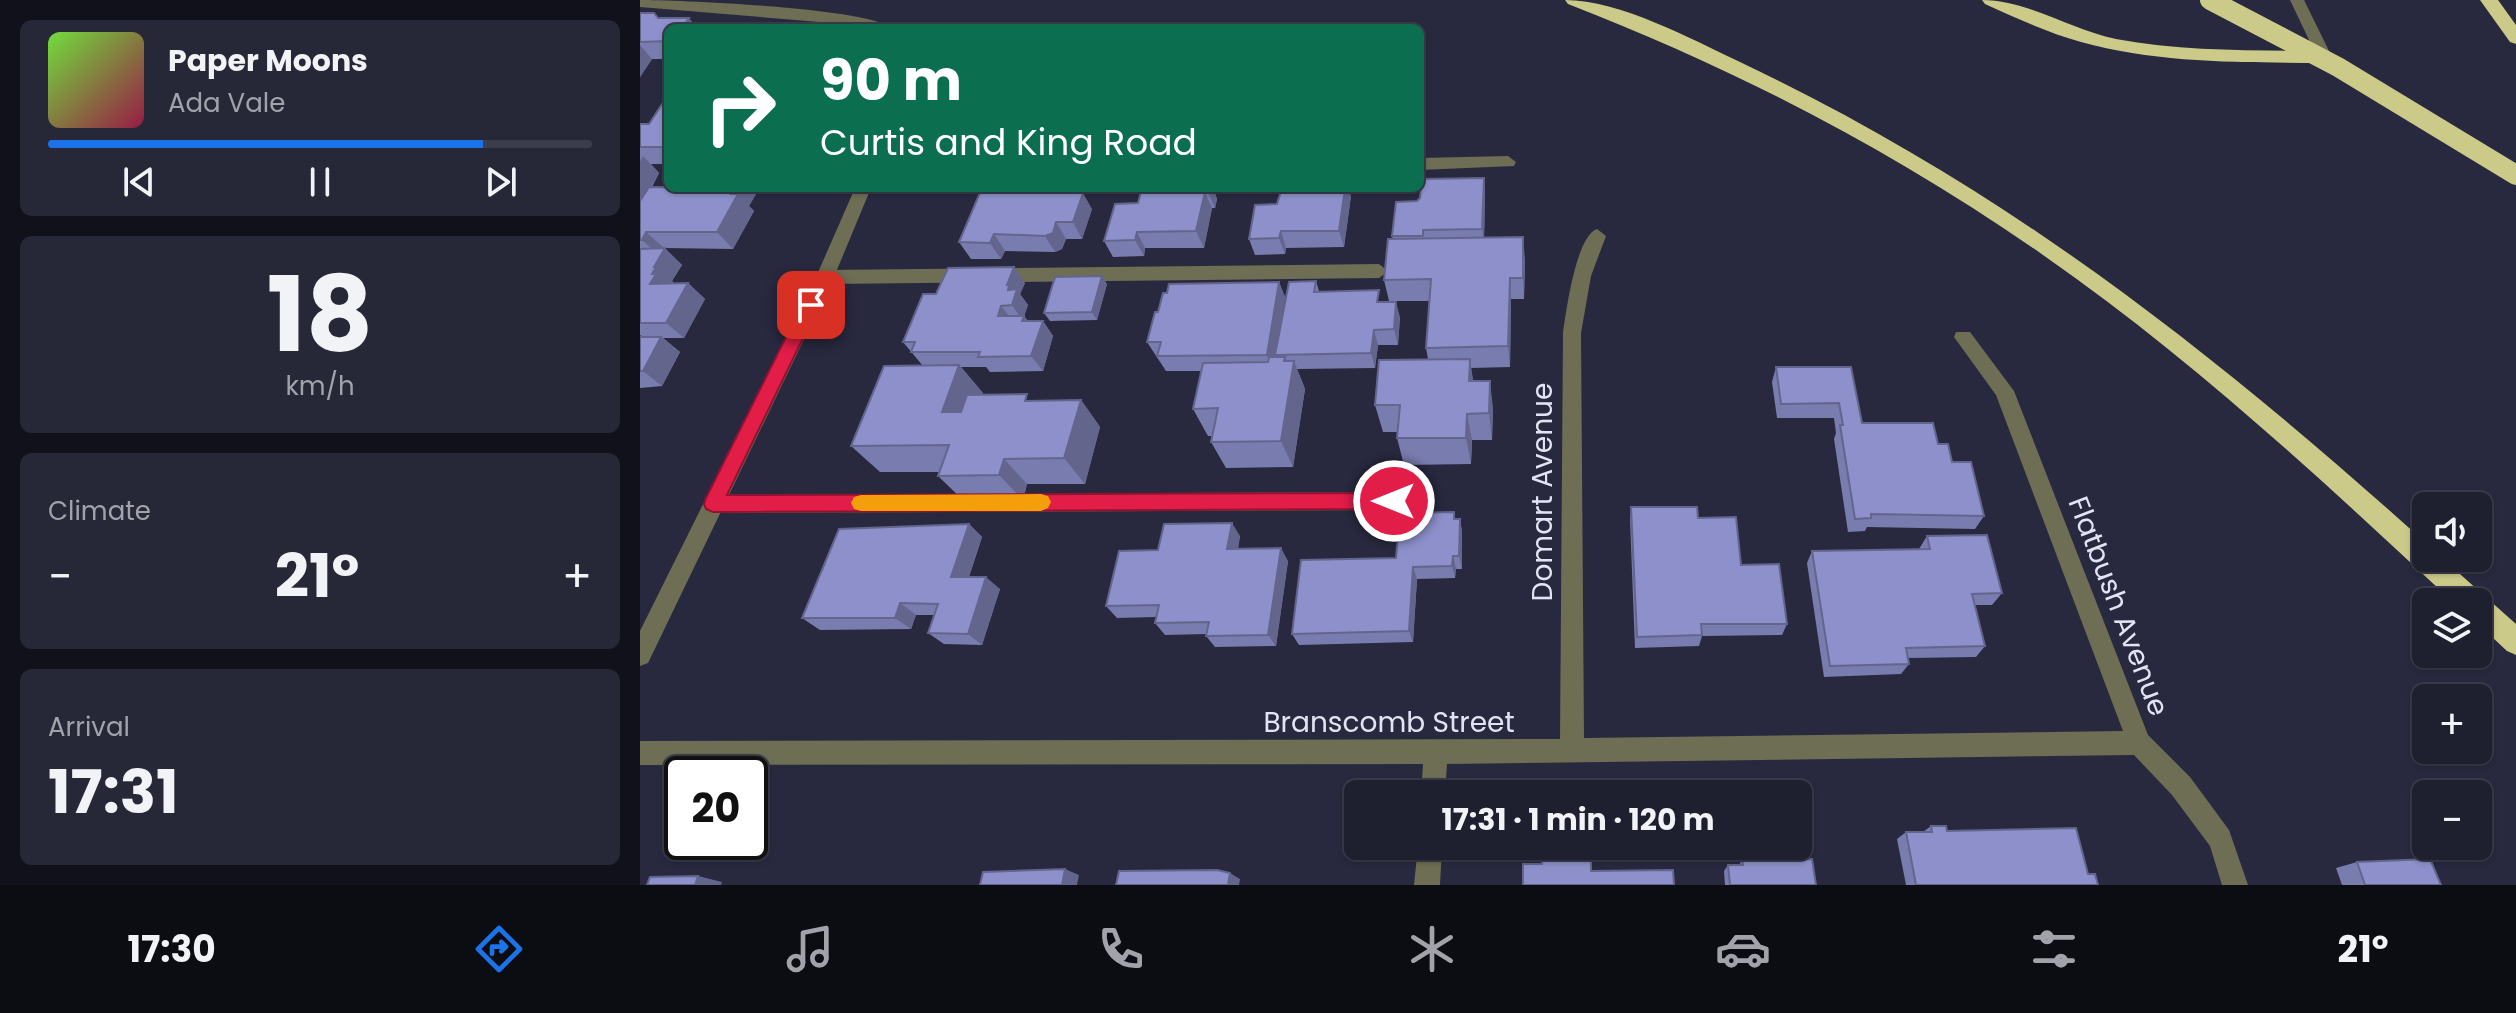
<!DOCTYPE html>
<meta charset="utf-8">
<style>
body{margin:0;font-family:Poppins,sans-serif;background:#262737;color:#f1f3f6;height:100vh;display:flex;flex-direction:column;font-size:30px;white-space:nowrap}
*{box-sizing:border-box;margin:0}
p{font-size:26px;color:#a1a2aa}
.icon{flex:none;width:44px;height:44px;fill:none;stroke:currentColor;stroke-width:2;stroke-linecap:round;stroke-linejoin:round}
.map{position:relative;flex:1;overflow:hidden}
.sheet{display:flex;flex-direction:column;gap:20px;padding:20px;background:#10111a;width:640px}
.sheet>*{flex:none}
.guide{position:absolute;left:24px;top:24px;width:760px;height:168px;border-radius:12px;box-shadow:0 2px 6px #0004,0 0 0 2px #3c3d4b;background:#0b6e4f;color:#fff;overflow:hidden}
.buttons{position:absolute;left:1772px;top:492px;display:grid;gap:16px}
.buttons a{display:grid;place-items:center;width:80px;height:80px;border-radius:12px;background:#1e1f2f;box-shadow:0 2px 6px #0004,0 0 0 2px #3c3d4b;font-size:40px}
.speed{position:absolute;left:24px;top:756px;display:flex;gap:16px;font-size:40px;font-weight:700;text-align:center}
.speed>*{display:grid;place-content:center;width:104px;height:104px;border-radius:50%;background:#1e1f2f;box-shadow:0 2px 6px #0004,0 0 0 2px #3c3d4b;line-height:1}
.speed .limit{border:4px solid #111;border-radius:12px;background:#fff;color:#111}
.pin{position:absolute;display:grid;place-items:center;width:68px;height:68px;color:#fff;margin:-34px;border-radius:16px;box-shadow:0 4px 12px #0006}
.me{position:absolute;width:88px;margin:-44px;rotate:270deg;stroke-linejoin:round;filter:drop-shadow(0 0 6px #0008)}
.turn{display:flex;align-items:center;gap:28px;height:168px;padding:0 24px;font-size:36px}
.turn .icon{width:104px;height:104px;stroke-width:2.5}
.turn b{display:block;font-size:56px;line-height:68px}
.big{font-size:60px;font-weight:700;line-height:1.1}
.sheet .card{flex:1;display:flex;flex-direction:column;justify-content:center;gap:12px;min-width:0;padding:0 28px;border-radius:12px;background:#262737}
.sheet .dial{align-items:center;gap:0}
.dial b{font-size:104px;line-height:1}
.song{display:flex;align-items:center;gap:24px}
.cover{width:96px;height:96px;border-radius:12px;background:linear-gradient(135deg,hsl(100 70% 55%),hsl(340 70% 35%))}
.played{height:8px;border-radius:4px;background:linear-gradient(90deg,#1a73e8 80%,#3c3d4b 80%)}
.keys{display:flex;justify-content:space-around;direction:ltr}
.heat{display:flex;justify-content:space-between;align-items:center;font-size:44px;direction:ltr}
.trip{position:absolute;left:704px;top:780px;width:468px;height:80px;border-radius:12px;background:#1e1f2f;box-shadow:0 2px 6px #0004,0 0 0 2px #3c3d4b;font-weight:700;line-height:80px;text-align:center}
.tabs{display:flex;height:128px;justify-content:space-around;align-items:center;background:#0c0c13;color:#a1a2aa}
.tabs .icon{width:56px;height:56px}
.tabs .current{color:#1a73e8}
.tabs b{font-size:36px;color:#f1f3f6}
main{display:flex;flex:1;min-height:0}
.map>svg:first-child{display:block}
</style>
<main>
<section class="sheet">
<div class="card">
<div class="song"><i class="cover"></i><div><b>Paper Moons</b><p>Ada Vale</p></div></div>
<div class="played"></div>
<div class="keys"><svg class="icon" aria-label="previous" viewBox="0 0 24 24"><path d="M18 5L8 12l10 7zM5 5v14"/></svg><svg class="icon" aria-label="pause" viewBox="0 0 24 24"><path d="M8 5v14M16 5v14"/></svg><svg class="icon" aria-label="next" viewBox="0 0 24 24"><path d="M6 5l10 7-10 7zM19 5v14"/></svg></div>
</div>
<div class="card dial"><b>18</b><p>km/h</p></div>
<div class="card"><p>Climate</p>
<div class="heat"><a>−</a><b class="big">21°</b><a>+</a></div>
</div>
<div class="card"><p>Arrival</p><b class="big">17:31</b></div>
</section>
<div class="map">
<svg width="1876" height="885" viewBox="0 0 1876 885">
<rect width="100%" height="100%" fill="#28293f"/>
<g fill="none" stroke-linecap="round" stroke-linejoin="round">
<path fill="#6e6e54" fill-rule="evenodd" d="M 0,0 C 39,0 229,8 251,28 L 0,7 Z
M 1650,0 L 1664,0 L 1692,57 L 1689,61 L 1679,61 Z
M 868,156 L 876,162 L 874,166 L 780,170 L 780,158 Z
M 739,264 L 748,271 L 739,278 L 185,284 L 176,277 L 185,270 Z
M 754,492 L 761,495 L 764,501 L 761,507 L 754,510 L 73,513 L 66,510 L 63,504 L 66,498 L 73,495 Z"/>
<path fill="#6e6e54" fill-rule="evenodd" d="M 215,188 L 231,188 L 194,277 L 8,663 L 0,666 L 0,631 L 176,277 Z
M 957,229 L 966,236 L 951,276 L 941,333 L 944,738 L 1483,731 L 1356,395 L 1314,337 L 1316,332 L 1330,332 L 1374,391 L 1508,735 L 1550,777 L 1589,830 L 1608,885 L 1582,885 L 1570,846 L 1532,795 L 1494,755 L 807,764 L 805,794 L 781,794 L 783,764 L 0,765 L 0,741 L 920,739 L 923,333 C 926,312 936,236 957,229 Z
M 778,846 L 802,846 L 800,885 L 774,885 Z"/>
<path fill="#cbca88" fill-rule="evenodd" d="M 925,0 C 980,0 1051,39 1100,62 C 1364,187 1570,349 1786,543 L 1786,558 L 1802,558 L 1876,624 L 1876,655 L 1867,651 L 1838,624 L 1838,602 L 1813,602 C 1682,480 1550,357 1403,255 C 1254,151 1096,69 928,4 Z
M 1342,0 C 1387,0 1431,30 1476,39 C 1544,52 1615,50 1684,51 L 1693,57 L 1684,63 C 1603,62 1520,64 1441,42 C 1408,33 1376,18 1345,4 Z
M 1840,0 L 1858,0 L 1876,25 L 1876,44 L 1870,42 Z"/>
<path stroke="#cbca88" stroke-width="20" d="M 1570,0 L 1698,67 L 1876,175"/>
</g>
<path fill="#797cae" d="M 0,13 L 14,13 L 28,28 L 28,59 L 12,59 L 0,77 Z
M 28,95 L 28,164 L 11,164 L 19,173 L 12,187 L 115,188 L 113,191 L 116,194 L 109,206 L 114,211 L 93,249 L 24,248 L 42,265 L 32,281 L 34,284 L 48,283 L 65,299 L 44,338 L 23,338 L 40,352 L 22,386 L 0,388 L 0,337 L 3,337 L 0,335 L 0,124 L 9,124 Z
M 844,178 L 845,195 L 844,238 L 885,259 L 884,299 L 871,299 L 870,367 L 831,368 L 833,381 L 853,408 L 852,440 L 832,440 L 831,464 L 764,465 L 757,438 L 757,432 L 743,432 L 735,405 L 788,359 L 786,348 L 789,301 L 749,301 L 744,280 L 753,239 L 752,236 L 777,201 Z
M 502,188 L 573,188 L 577,199 L 575,208 L 572,208 L 564,248 L 505,248 L 504,256 L 473,257 L 464,241 L 498,203 Z
M 711,196 L 704,247 L 646,248 L 645,254 L 615,255 L 609,239 L 637,204 Z
M 452,209 L 442,239 L 426,239 L 422,249 L 415,252 L 365,251 L 361,259 L 331,259 L 319,242 Z
M 676,281 L 679,291 L 742,302 L 760,317 L 758,345 L 738,345 L 735,368 L 657,369 L 665,389 L 653,467 L 586,468 L 571,442 L 572,436 L 568,436 L 553,409 L 561,371 L 526,371 L 507,342 L 518,312 L 639,282 L 645,297 L 639,333 Z
M 385,283 L 380,294 L 388,305 L 384,316 L 388,321 L 403,321 L 413,336 L 403,371 L 350,372 L 346,367 L 321,367 L 343,393 L 342,395 L 392,401 L 441,400 L 460,427 L 445,484 L 387,484 L 383,500 L 324,501 L 298,476 L 300,472 L 240,472 L 211,446 L 283,366 L 263,342 L 296,294 Z
M 467,284 L 457,320 L 410,321 L 404,313 Z
M 1136,367 L 1211,367 L 1222,423 L 1298,444 L 1312,462 L 1344,516 L 1335,529 L 1227,527 L 1225,531 L 1208,532 L 1194,439 L 1196,433 L 1194,418 L 1137,418 L 1132,382 Z
M 991,507 L 1058,518 L 1101,565 L 1147,624 L 1142,635 L 1062,636 L 1059,646 L 995,648 L 990,520 Z
M 816,519 L 820,519 L 822,532 L 822,569 L 816,569 L 815,578 L 777,579 L 773,642 L 659,645 L 652,634 L 756,558 Z
M 329,524 L 342,537 L 329,577 L 360,589 L 342,645 L 304,644 L 288,633 L 294,615 L 276,615 L 271,629 L 180,630 L 162,618 Z
M 600,536 L 598,549 L 648,561 L 636,646 L 575,647 L 566,636 L 567,634 L 525,635 L 515,623 L 516,617 L 477,618 L 466,606 L 518,550 Z
M 1287,536 L 1362,593 L 1352,605 L 1335,605 L 1345,646 L 1336,657 L 1268,658 L 1269,664 L 1261,674 L 1184,677 L 1167,563 L 1172,551 L 1279,549 Z
M 1291,826 L 1448,874 L 1458,885 L 1266,885 L 1257,839 L 1266,832 L 1283,832 Z
M 1102,860 L 1176,885 L 1085,885 L 1084,871 L 1088,865 L 1099,865 Z
M 1717,862 L 1801,885 L 1702,885 L 1696,868 Z"/>
<path fill="#63658d" d="M 49,18 L 57,28 L 42,28 Z
M 0,45 L 12,59 L 0,77 Z
M 3,156 L 19,173 L 1,205 L 0,204 L 0,161 Z
M 844,178 L 845,195 L 844,245 L 842,229 Z
M 94,188 L 115,188 L 113,191 L 116,194 L 109,206 L 114,211 L 93,249 L 77,232 L 91,194 Z
M 431,188 L 435,188 L 441,199 L 443,193 L 452,209 L 442,239 L 433,222 L 429,193 Z
M 569,188 L 573,188 L 577,199 L 575,208 L 568,192 Z
M 705,188 L 709,188 L 711,196 L 704,247 L 699,231 Z
M 565,192 L 572,208 L 564,248 L 556,231 Z
M 416,222 L 426,239 L 422,249 L 415,252 L 405,236 Z
M 641,231 L 646,248 L 645,254 L 639,238 Z
M 6,232 L 24,248 L 20,256 L 2,240 Z
M 497,232 L 505,248 L 504,256 L 495,240 Z
M 354,234 L 365,251 L 361,259 L 350,243 Z
M 883,237 L 885,259 L 884,299 L 883,278 Z
M 25,248 L 42,265 L 32,281 L 34,283 L 31,288 L 10,284 L 14,267 Z
M 374,267 L 385,283 L 380,294 L 388,305 L 384,316 L 395,331 L 393,336 L 372,305 L 367,285 Z
M 462,276 L 467,284 L 457,320 L 452,312 Z
M 870,278 L 871,299 L 870,367 L 868,346 Z
M 639,282 L 645,297 L 634,370 L 627,355 Z
M 48,283 L 65,299 L 44,338 L 26,323 Z
M 756,302 L 760,317 L 758,345 L 754,329 Z
M 361,306 L 373,321 L 358,316 Z
M 403,321 L 413,336 L 403,371 L 391,356 Z
M 734,330 L 738,345 L 735,368 L 731,353 Z
M 21,337 L 40,352 L 22,386 L 3,371 Z
M 645,357 L 652,375 L 654,361 L 665,389 L 653,467 L 641,441 Z
M 830,359 L 834,387 L 829,381 Z
M 319,365 L 343,393 L 327,439 L 302,412 Z
M 850,381 L 853,408 L 852,440 L 849,413 Z
M 441,400 L 460,427 L 445,484 L 424,458 Z
M 827,414 L 832,440 L 831,464 L 826,438 Z
M 364,459 L 387,484 L 383,500 L 359,475 Z
M 820,519 L 822,532 L 822,569 L 819,556 Z
M 592,523 L 600,536 L 595,561 L 587,549 Z
M 329,524 L 342,537 L 325,589 L 311,577 Z
M 641,548 L 648,561 L 636,646 L 628,635 Z
M 813,556 L 816,569 L 815,578 L 812,566 Z
M 773,567 L 777,579 L 773,642 L 769,631 Z
M 346,577 L 360,589 L 342,645 L 328,634 Z
M 260,603 L 276,615 L 271,629 L 255,618 Z
M 425,869 L 439,875 L 437,885 L 422,885 Z
M 590,873 L 600,879 L 599,885 L 588,885 Z
M 58,876 L 82,882 L 81,885 L 55,885 Z"/>
<path fill="#8d90ca" stroke="#63658d" stroke-width="2" d="M 0,13 L 14,13 L 18,18 L 49,18 L 42,28 L 28,28 L 28,41 L 0,42 Z
M 90,23 L 147,23 L 144,28 L 87,28 Z
M 28,95 L 28,147 L 0,147 L 0,124 L 9,124 Z
M 844,178 L 842,229 L 783,230 L 783,236 L 752,236 L 756,202 L 777,201 L 780,198 L 782,179 Z
M 9,187 L 94,188 L 91,194 L 98,194 L 77,232 L 6,232 L 2,240 L 0,240 L 0,201 Z
M 342,188 L 431,188 L 429,193 L 443,193 L 433,222 L 416,222 L 413,233 L 405,236 L 354,234 L 350,243 L 319,242 Z
M 502,188 L 569,188 L 568,192 L 565,192 L 556,231 L 497,232 L 495,240 L 464,241 L 475,204 L 498,203 Z
M 642,188 L 705,188 L 699,231 L 641,231 L 639,238 L 609,239 L 615,205 L 637,204 Z
M 883,237 L 883,278 L 870,278 L 868,346 L 786,348 L 791,279 L 744,280 L 748,239 Z
M 25,248 L 14,267 L 16,267 L 12,274 L 16,274 L 10,284 L 48,283 L 26,323 L 0,323 L 0,249 Z
M 374,267 L 367,285 L 369,285 L 368,290 L 377,289 L 372,305 L 361,306 L 358,316 L 384,316 L 382,321 L 403,321 L 391,356 L 338,357 L 340,352 L 271,352 L 275,342 L 263,342 L 283,294 L 296,294 L 308,268 Z
M 462,276 L 452,312 L 404,313 L 415,277 Z
M 676,281 L 674,292 L 739,290 L 737,302 L 756,302 L 754,329 L 734,330 L 731,353 L 635,355 L 649,282 Z
M 639,282 L 627,355 L 517,356 L 521,342 L 507,342 L 515,312 L 518,312 L 523,293 L 527,293 L 529,284 Z
M 0,337 L 21,337 L 3,371 L 0,371 Z
M 629,357 L 645,357 L 644,361 L 654,361 L 641,441 L 571,442 L 578,408 L 553,409 L 563,363 L 628,362 Z
M 830,359 L 829,381 L 850,381 L 849,413 L 827,414 L 826,438 L 757,438 L 760,405 L 735,405 L 739,360 Z
M 319,365 L 302,412 L 321,412 L 327,395 L 387,394 L 385,401 L 441,400 L 424,458 L 364,459 L 359,475 L 298,476 L 309,445 L 211,446 L 244,366 Z
M 1136,367 L 1211,367 L 1222,423 L 1293,423 L 1298,444 L 1308,444 L 1312,462 L 1331,462 L 1344,516 L 1231,514 L 1231,518 L 1215,519 L 1200,425 L 1203,425 L 1199,403 L 1141,404 Z
M 991,507 L 1057,507 L 1058,518 L 1096,517 L 1101,565 L 1139,564 L 1147,624 L 1061,624 L 1062,635 L 997,637 Z
M 814,512 L 814,519 L 820,519 L 819,556 L 813,556 L 812,566 L 773,567 L 769,631 L 652,634 L 661,560 L 756,558 L 760,513 Z
M 592,523 L 587,549 L 641,548 L 628,635 L 566,636 L 569,622 L 515,623 L 519,605 L 466,606 L 479,551 L 518,550 L 524,524 Z
M 329,524 L 311,577 L 346,577 L 328,634 L 288,633 L 298,604 L 260,603 L 255,618 L 162,618 L 199,529 Z
M 1347,535 L 1362,593 L 1332,594 L 1345,646 L 1266,648 L 1269,664 L 1190,666 L 1172,551 L 1290,549 L 1287,536 Z
M 1291,826 L 1306,826 L 1307,831 L 1436,828 L 1448,874 L 1455,874 L 1458,885 L 1276,885 L 1266,832 L 1292,832 Z
M 951,858 L 951,871 L 1033,870 L 1034,885 L 883,885 L 883,864 L 902,864 L 902,859 Z
M 1172,859 L 1176,885 L 1090,885 L 1088,865 L 1103,865 L 1102,860 Z
M 1790,859 L 1801,885 L 1725,885 L 1717,862 Z
M 425,869 L 422,885 L 340,885 L 343,872 Z
M 577,870 L 590,873 L 588,885 L 476,885 L 479,871 Z
M 58,876 L 55,885 L 7,885 L 10,877 Z"/>
<path fill="#e11d48" stroke="#92132f" stroke-width="2" d="M 171,299 L 179,305 L 87,495 L 754,493 L 760,495 L 763,501 L 760,507 L 754,509 L 73,512 L 66,509 L 64,504 L 66,498 L 162,305 Z"/>
<path fill="#f59e0b" d="M 401,494 L 408,496 L 411,502 L 408,508 L 401,511 L 221,511 L 214,509 L 211,503 L 214,497 L 221,495 Z"/>
<g text-anchor="middle" stroke-width="8" stroke-linejoin="round" paint-order="stroke">
<g font-size="28" fill="#e3e4f3" stroke="#28293f">
<text transform="translate(902 492) rotate(-90)" y="10">Domart Avenue</text>
<text transform="translate(1479 606) rotate(69)" y="10">Flatbush Avenue</text>
<text x="749" y="732">Branscomb Street</text>
</g>
</g>
</svg>
<div class="buttons">
<a><svg class="icon" aria-label="sound" viewBox="0 0 24 24"><path d="M4 9h4l5-4v14l-5-4H4zM17 9q2 3 0 6"/></svg></a>
<a><svg class="icon" aria-label="layers" viewBox="0 0 24 24"><path d="M12 4l9 5-9 5-9-5zM3 14l9 5 9-5"/></svg></a>
<a>+</a>
<a>−</a>
</div>
<div class="speed"><div class="limit">20</div></div>
<div class="pin" style="left:171px;top:305px;background:#d93025"><svg class="icon" aria-label="arrive" viewBox="0 0 24 24"><path d="M6 21V4h12l-3 4 3 4H6"/></svg></div>
<svg class="me" style="left:754px;top:501px" viewBox="-20 -20 40 40"><circle r="17" fill="#e11d48" stroke="#fff" stroke-width="3"/><path d="M0-11L8 9 0 5-8 9z" fill="#fff"/></svg>
<div class="trip">17:31 · 1 min · 120 m</div>
<div class="guide">
<div class="turn"><svg class="icon" aria-label="right" viewBox="0 0 24 24"><path d="M7 20v-9h11M14 6l5 5-5 5"/></svg><div><b>90 m</b>Curtis and King Road</div></div>
</div>
</div>
</main>
<nav class="tabs">
<b>17:30</b>
<svg class="icon current" aria-label="directions" viewBox="0 0 24 24"><path d="M12 3l9 9-9 9-9-9zM9 14v-3h6M13 9l2 2-2 2"/></svg>
<svg class="icon" aria-label="music" viewBox="0 0 24 24"><path d="M9 18V5l10-2v13"/><circle cx="6" cy="18" r="3"/><circle cx="16" cy="16" r="3"/></svg>
<svg class="icon" aria-label="phone" viewBox="0 0 24 24"><path d="M5 4h4l2 5-3 2q2 4 5 5l2-3 5 2v4C11 20 4 13 5 4z"/></svg>
<svg class="icon" aria-label="climate" viewBox="0 0 24 24"><path d="M12 3v18M4 7l16 10M4 17L20 7"/></svg>
<svg class="icon" aria-label="car" viewBox="0 0 24 24"><path d="M5 17H2v-5l4-1 3-4h7l3 4 3 1v5h-3M9 17h6M6 11h13"/><circle cx="7" cy="17" r="2"/><circle cx="17" cy="17" r="2"/></svg>
<svg class="icon" aria-label="filters" viewBox="0 0 24 24"><path d="M4 7h16M4 17h16"/><circle cx="9" cy="7" r="2"/><circle cx="15" cy="17" r="2"/></svg>
<b>21°</b>
</nav>
